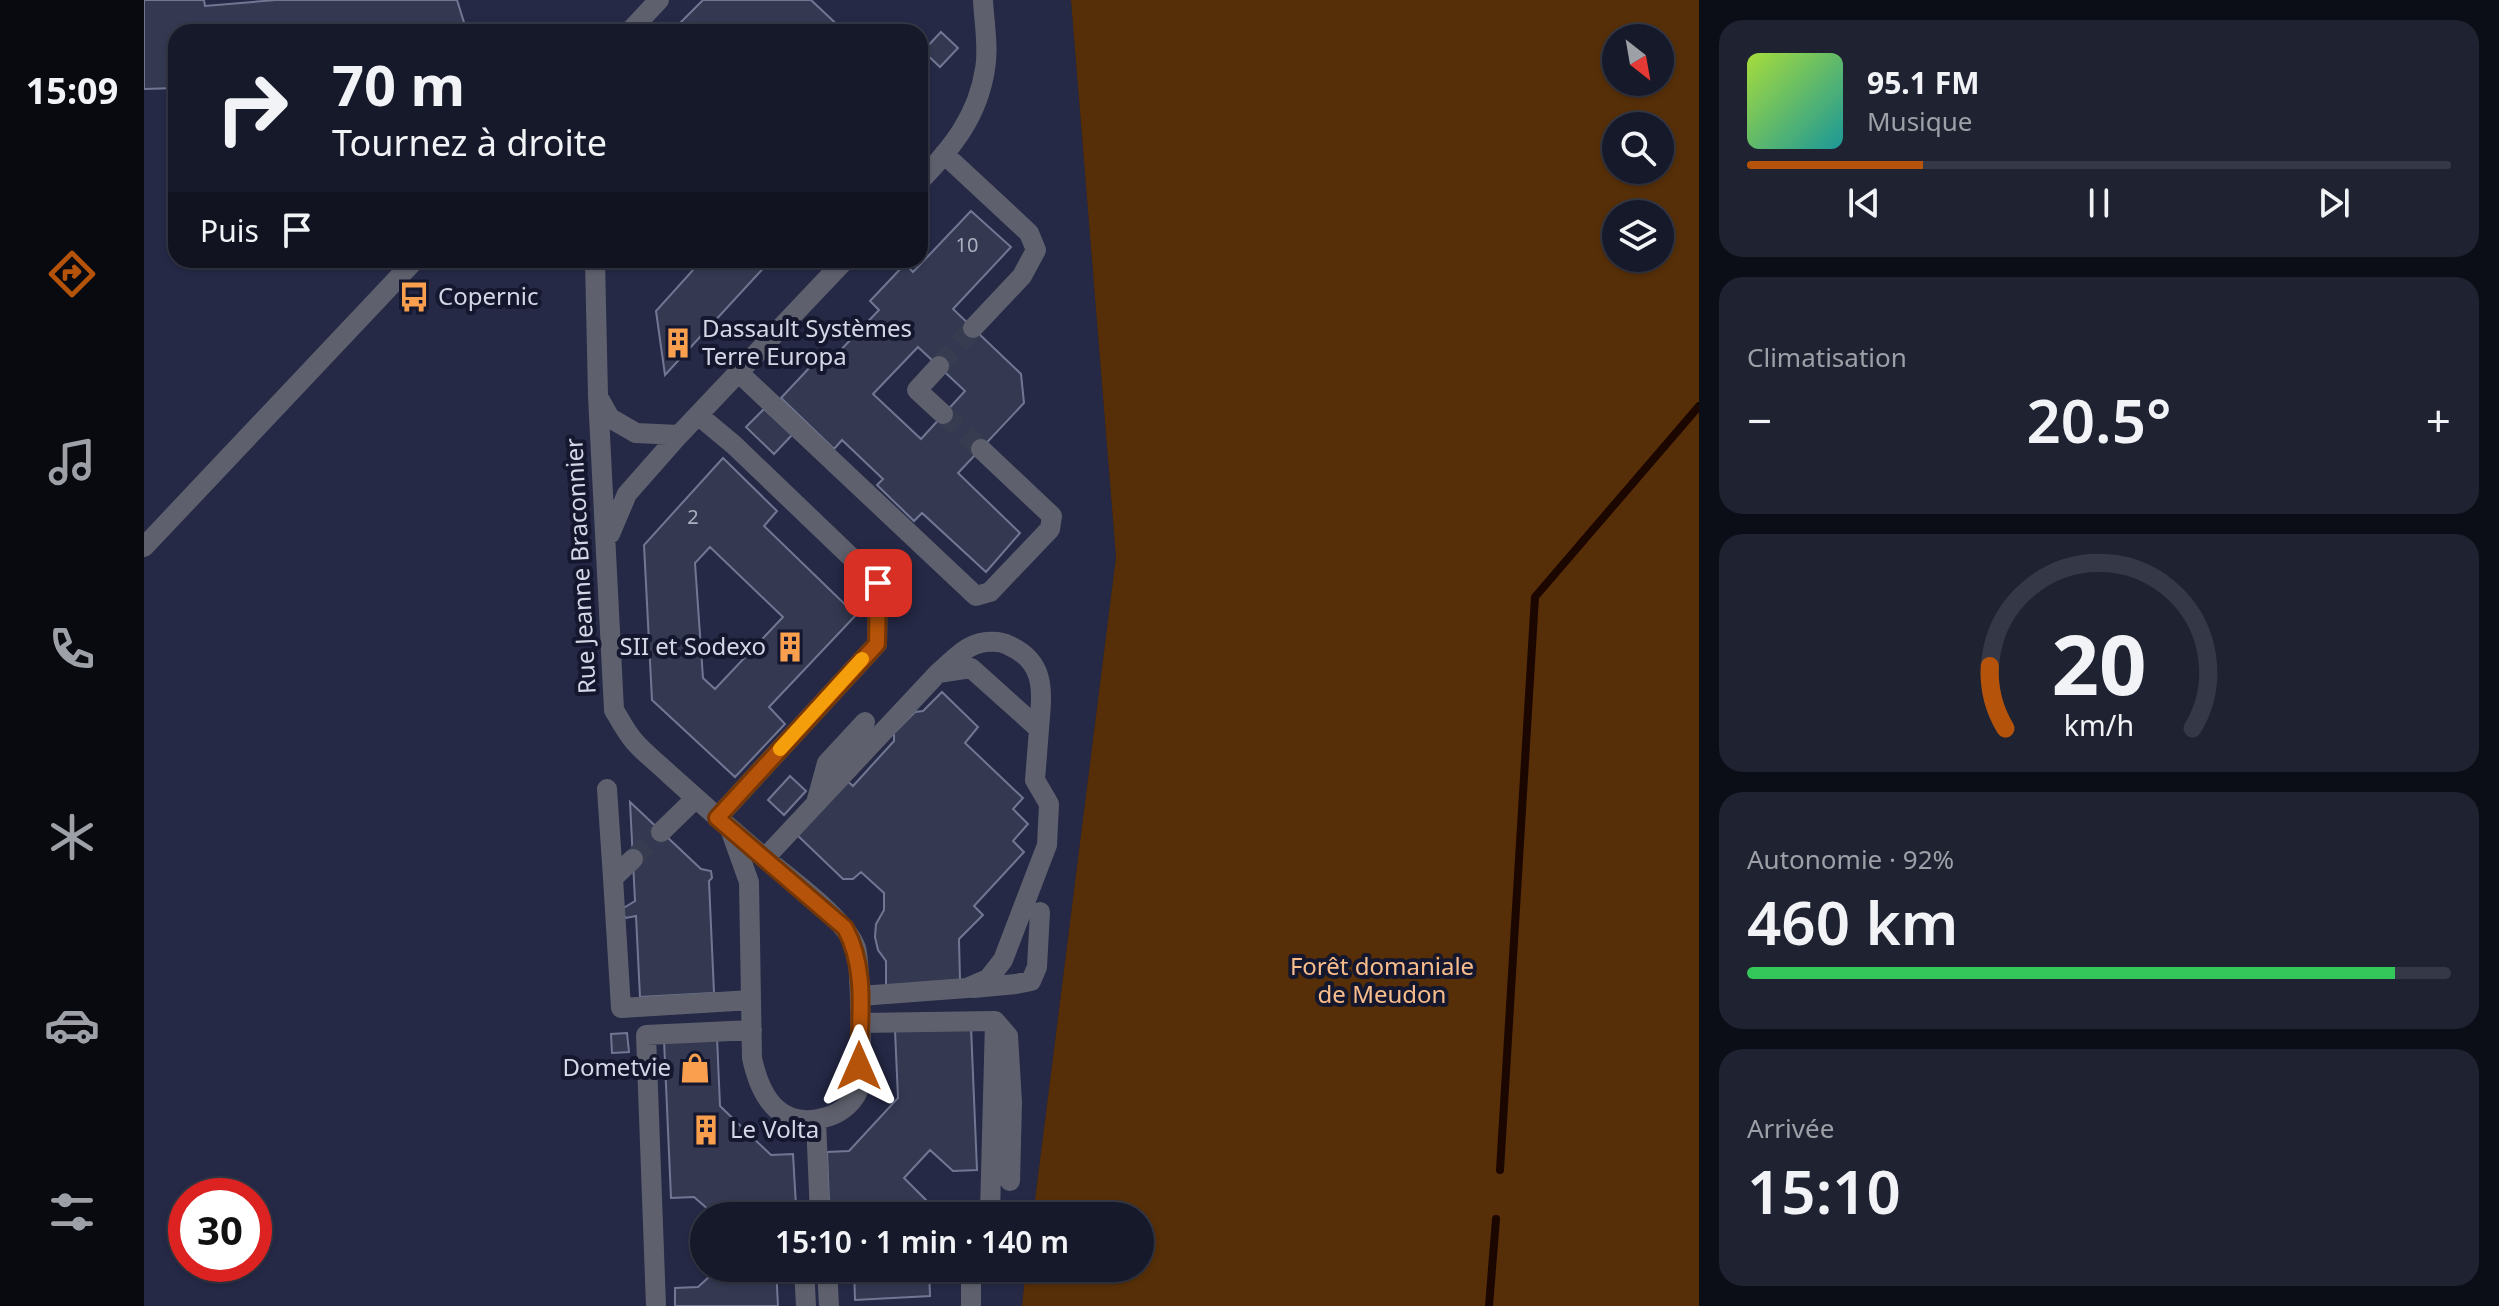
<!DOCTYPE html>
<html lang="fr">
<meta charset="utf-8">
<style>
body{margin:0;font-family:"Noto Sans",sans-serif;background:#1f2231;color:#f1f3f6;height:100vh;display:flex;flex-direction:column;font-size:30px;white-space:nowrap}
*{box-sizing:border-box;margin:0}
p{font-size:26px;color:#9ea0a8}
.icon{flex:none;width:44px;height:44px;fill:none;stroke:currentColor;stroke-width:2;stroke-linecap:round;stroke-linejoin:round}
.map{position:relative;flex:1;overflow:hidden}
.panel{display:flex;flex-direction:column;gap:20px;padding:20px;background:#0c0e17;width:800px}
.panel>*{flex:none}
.top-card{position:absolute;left:24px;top:24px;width:760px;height:244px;border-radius:24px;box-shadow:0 2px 6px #0004,0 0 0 2px #353846;background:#161929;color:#f1f3f6;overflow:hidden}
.needle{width:52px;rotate:149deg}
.tools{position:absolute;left:1458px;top:24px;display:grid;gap:16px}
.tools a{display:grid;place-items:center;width:72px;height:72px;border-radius:50%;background:#161929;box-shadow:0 2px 6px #0004,0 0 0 2px #353846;font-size:40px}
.speed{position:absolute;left:24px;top:1178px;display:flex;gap:16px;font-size:40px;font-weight:700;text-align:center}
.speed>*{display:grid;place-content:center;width:104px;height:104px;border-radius:50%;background:#161929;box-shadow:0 2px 6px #0004,0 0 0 2px #353846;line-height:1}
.speed .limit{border:12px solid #d22;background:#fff;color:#111}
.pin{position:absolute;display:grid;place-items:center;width:68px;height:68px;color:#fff;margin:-34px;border-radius:16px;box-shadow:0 4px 12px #0006}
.me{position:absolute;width:88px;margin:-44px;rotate:0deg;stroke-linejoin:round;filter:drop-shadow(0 0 6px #0008)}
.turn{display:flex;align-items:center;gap:28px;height:168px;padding:0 32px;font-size:36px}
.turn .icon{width:104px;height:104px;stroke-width:2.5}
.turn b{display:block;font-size:56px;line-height:68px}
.then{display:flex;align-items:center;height:76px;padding:0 32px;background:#0003;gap:16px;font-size:30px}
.big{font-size:60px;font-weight:600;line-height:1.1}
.panel .tile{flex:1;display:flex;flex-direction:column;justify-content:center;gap:12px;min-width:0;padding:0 28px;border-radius:24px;background:#1f2231}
.panel .dial{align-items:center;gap:0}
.dial svg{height:208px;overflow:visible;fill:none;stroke:#353846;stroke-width:7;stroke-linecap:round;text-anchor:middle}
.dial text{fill:#f1f3f6;stroke:none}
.song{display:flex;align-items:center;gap:24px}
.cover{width:96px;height:96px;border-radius:12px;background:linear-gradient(135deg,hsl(80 70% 55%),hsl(180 70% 35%))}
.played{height:8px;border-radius:4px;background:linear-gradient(90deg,#b45309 25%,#353846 25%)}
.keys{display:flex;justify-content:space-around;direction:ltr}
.heat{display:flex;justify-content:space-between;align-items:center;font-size:44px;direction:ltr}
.charge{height:12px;border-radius:6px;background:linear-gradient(90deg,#34c759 92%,#353846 0)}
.trip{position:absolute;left:546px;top:1202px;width:464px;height:80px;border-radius:40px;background:#161929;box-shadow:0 2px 6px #0004,0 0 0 2px #353846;font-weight:600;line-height:80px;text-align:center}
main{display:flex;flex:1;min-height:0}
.tabs{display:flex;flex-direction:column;width:144px;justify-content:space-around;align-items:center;background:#090a10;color:#9ea0a8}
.tabs .icon{width:56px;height:56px}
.tabs .active{color:#b45309}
.tabs b{font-size:36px;color:#f1f3f6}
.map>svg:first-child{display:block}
</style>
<main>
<nav class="tabs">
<b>15:09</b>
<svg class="icon active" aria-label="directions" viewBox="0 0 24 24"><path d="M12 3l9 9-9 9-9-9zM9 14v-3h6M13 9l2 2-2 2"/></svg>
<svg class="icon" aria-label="music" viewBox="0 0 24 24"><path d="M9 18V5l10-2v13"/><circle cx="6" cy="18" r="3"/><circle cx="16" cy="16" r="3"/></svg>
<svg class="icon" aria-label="phone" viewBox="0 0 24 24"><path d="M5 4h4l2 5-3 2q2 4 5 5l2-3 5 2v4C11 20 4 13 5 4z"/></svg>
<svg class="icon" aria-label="climate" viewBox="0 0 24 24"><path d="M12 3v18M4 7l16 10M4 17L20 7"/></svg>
<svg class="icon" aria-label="car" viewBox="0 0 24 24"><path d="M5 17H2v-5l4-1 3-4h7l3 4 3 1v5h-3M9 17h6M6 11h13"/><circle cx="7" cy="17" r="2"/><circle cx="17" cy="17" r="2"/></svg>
<svg class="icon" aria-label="filters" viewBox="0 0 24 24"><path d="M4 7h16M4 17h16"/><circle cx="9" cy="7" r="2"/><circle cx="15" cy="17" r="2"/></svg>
</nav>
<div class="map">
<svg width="1555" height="1306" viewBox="0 0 1555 1306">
<rect width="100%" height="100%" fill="#1d2137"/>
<path fill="#252946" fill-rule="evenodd" d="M 0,0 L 927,0 L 972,557 L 889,1216 L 560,1216 L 560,1268 L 882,1268 L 878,1306 L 0,1306 ZM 32,32 L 776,32 L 776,260 L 32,260 ZM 42,1196 L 110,1196 L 110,1264 L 42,1264 Z"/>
<path fill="#562f08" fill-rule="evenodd" d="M 927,0 L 1555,0 L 1555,1306 L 878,1306 L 882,1268 L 996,1268 L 996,1216 L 889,1216 L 972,557 ZM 1472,38 L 1516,38 L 1516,82 L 1472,82 ZM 1472,126 L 1516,126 L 1516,170 L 1472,170 ZM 1472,214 L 1516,214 L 1516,258 L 1472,258 Z"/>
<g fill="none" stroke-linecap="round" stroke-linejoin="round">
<path stroke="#1c0600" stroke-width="8" d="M 1356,1170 L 1391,597 L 1555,406
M 1345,1306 L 1352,1219"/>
</g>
<path fill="#343951" stroke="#717793" stroke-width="2" fill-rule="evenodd" d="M 0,0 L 60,0 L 61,6 L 132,0 L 313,0 L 323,32 L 32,32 L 32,88 L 0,89 Z
M 559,0 L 667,0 L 701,32 L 527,32 Z
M 797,32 L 814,48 L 796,67 L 779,51 Z
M 827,211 L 867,247 L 809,309 L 877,374 L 880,403 L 814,473 L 876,533 L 842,572 L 778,513 L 770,521 L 733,485 L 739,479 L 698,440 L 690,449 L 637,398 L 682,350 L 690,357 L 735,310 L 726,301 L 761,264 L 769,272 ZM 774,347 L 821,391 L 777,439 L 729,394 Z
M 558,260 L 627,260 L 521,375 L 512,311 Z
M 620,409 L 648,435 L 630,454 L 602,427 Z
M 579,458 L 633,511 L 620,526 L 712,615 L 625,707 L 641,724 L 591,777 L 508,700 L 500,545 ZM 566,547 L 639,617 L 571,689 L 559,678 L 551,563 Z
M 798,692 L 834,727 L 821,743 L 879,798 L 869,809 L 884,824 L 869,841 L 880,852 L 830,906 L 839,915 L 815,939 L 816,981 L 742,987 L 742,961 L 734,950 L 731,937 L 732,924 L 740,910 L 740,893 L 717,872 L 709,879 L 699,879 L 651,833 L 701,779 L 709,786 L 750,741 L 750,733 L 771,712 L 779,711 Z
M 646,776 L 662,791 L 640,815 L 624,800 Z
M 486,802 L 557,869 L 567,871 L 568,878 L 565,881 L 570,993 L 496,997 L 492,916 L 482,918 L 479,915 L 478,909 L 491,901 Z
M 827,1027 L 833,1170 L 809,1171 L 786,1150 L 760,1178 L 782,1200 L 783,1216 L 709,1216 L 697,1204 L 685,1204 L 683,1152 L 705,1151 L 754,1098 L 751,1030 Z
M 483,1033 L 485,1052 L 468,1053 L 467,1034 Z
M 573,1037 L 576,1106 L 627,1155 L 649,1154 L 652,1206 L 642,1206 L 632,1216 L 572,1216 L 550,1197 L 527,1198 L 520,1040 Z
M 632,1268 L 634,1306 L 531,1306 L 531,1288 L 554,1287 L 566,1276 L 566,1268 Z
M 710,1268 L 785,1268 L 786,1296 L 711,1300 Z"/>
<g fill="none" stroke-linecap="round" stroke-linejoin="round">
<path stroke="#383c51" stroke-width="20" stroke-dasharray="20 10" stroke-linecap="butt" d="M 795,366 L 829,328
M 799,414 L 837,449
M 489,859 L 517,832"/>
<path stroke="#5e616d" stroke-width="20" d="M 485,32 L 515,0
M 800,154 L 885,233 L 892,250 L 878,276 L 829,328
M 776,181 C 808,148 834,116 841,69 C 845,48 840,22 839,0
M 451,260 L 454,396 L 470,710 C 476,720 482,732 490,741 C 500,753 514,763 525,774 C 557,803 589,831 622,859 C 647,880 701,918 712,948 C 716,961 719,1075 715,1088 C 711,1101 698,1112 686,1116 C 638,1132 617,1100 608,1058 L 605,882 L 586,829
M 795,366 L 773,390 L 799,414
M 594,372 L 832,596 L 846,592 L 906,529 L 908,516 L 837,449
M 456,400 L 466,418 L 492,433 L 535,435
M 554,415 L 590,445 L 734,583 L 733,644 L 573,818
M 466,534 L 483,494 L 535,435 L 701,260
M 0,547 L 271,260
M 794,673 C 804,665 816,651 828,646 C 838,641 855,640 864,645 C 903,662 898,692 895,729
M 463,789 L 469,878
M 672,803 L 683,763 L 721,722
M 517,832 L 552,798
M 621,858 L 794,673 L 827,668 L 895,729 L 891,780 L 905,804 L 903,845 L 859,960 L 844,979 L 823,988 L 716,996
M 489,859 L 469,878 L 477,1008 L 607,1000
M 829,988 L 872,984 L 887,981 L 893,967 L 896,912
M 851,1021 L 864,1036 L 868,1102 L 866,1181
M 716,1023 L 851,1021 L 846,1213 L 843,1216
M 672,1121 L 676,1216
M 660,1268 L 662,1306
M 683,1268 L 685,1306
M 512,1306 L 502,1035 L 608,1030
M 827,1306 L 827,1268"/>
</g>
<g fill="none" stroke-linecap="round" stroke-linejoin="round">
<g stroke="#753606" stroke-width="20">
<path id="route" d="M 715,1066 C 715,1020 724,970 701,928 L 573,818 L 733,644 L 734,583"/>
</g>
<use href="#route" stroke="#b45309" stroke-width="14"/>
<path stroke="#f59e0b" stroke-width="14" d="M 636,749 L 718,659"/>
</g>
<defs>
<g id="bus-bare" transform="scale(2.4)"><path d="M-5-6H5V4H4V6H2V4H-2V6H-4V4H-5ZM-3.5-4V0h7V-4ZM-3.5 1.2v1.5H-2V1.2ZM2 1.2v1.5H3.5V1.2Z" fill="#fa9f4e" stroke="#14172d" stroke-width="2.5" paint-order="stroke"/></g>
<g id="building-bare" transform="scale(2.4)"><path d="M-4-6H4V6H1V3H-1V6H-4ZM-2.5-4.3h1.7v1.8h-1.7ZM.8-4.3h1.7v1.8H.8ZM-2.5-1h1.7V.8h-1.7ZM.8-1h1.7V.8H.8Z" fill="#fa9f4e" stroke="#14172d" stroke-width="2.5" paint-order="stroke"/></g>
<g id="shop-bare" transform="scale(2.4)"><path d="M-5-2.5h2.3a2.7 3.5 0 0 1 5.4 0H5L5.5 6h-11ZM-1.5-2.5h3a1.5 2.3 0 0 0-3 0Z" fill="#fa9f4e" stroke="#14172d" stroke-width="2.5" paint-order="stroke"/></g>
</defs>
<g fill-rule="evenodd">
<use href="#bus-bare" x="270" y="297"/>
<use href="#building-bare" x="534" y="343"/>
<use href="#building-bare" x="646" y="647"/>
<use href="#shop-bare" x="551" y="1068"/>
<use href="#building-bare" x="562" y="1130"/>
</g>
<g text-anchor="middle" stroke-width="8" stroke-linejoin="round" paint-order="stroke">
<g font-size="20" fill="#abb0c1">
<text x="823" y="252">10</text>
<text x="549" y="524">2</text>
</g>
<g font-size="24" fill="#d3d7e6" stroke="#14172d" text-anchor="start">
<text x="294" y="305">Copernic</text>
<text x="558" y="337">Dassault Systèmes<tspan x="558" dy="28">Terre Europa</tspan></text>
<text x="622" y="655" text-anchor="end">SII et Sodexo</text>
<text x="527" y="1076" text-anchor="end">Dometvie</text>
<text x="586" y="1138">Le Volta</text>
</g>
<g font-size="24" fill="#d3d7e6" stroke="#14172d">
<text transform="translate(437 566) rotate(-93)" y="8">Rue Jeanne Braconnier</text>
</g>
<g font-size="24" fill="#f9bd8c" stroke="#14172d">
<text x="1238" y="975">Forêt domaniale<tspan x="1238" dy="28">de Meudon</tspan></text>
</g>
</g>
</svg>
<div class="tools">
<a><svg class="needle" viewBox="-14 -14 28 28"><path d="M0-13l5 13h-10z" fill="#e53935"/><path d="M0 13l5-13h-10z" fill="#9ea0a8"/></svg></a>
<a><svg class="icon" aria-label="search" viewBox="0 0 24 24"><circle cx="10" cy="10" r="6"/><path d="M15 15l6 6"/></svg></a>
<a><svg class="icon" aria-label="layers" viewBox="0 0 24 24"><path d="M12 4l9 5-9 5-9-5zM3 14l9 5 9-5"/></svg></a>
</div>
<div class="speed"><div class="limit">30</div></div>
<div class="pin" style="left:734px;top:583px;background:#d93025"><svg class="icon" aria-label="arrive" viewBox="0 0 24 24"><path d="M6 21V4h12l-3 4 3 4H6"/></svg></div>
<svg class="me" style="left:715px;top:1066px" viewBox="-20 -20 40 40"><path d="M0-17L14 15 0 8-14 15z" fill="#b45309" stroke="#fff" stroke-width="4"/></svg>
<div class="trip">15:10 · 1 min · 140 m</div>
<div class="top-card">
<div class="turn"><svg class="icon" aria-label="right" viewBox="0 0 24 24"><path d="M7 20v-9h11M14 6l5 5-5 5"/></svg><div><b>70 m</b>Tournez à droite</div></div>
<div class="then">Puis<svg class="icon" aria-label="arrive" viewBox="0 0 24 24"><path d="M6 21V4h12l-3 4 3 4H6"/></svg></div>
</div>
</div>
<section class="panel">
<div class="tile">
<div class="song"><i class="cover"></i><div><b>95.1 FM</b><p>Musique</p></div></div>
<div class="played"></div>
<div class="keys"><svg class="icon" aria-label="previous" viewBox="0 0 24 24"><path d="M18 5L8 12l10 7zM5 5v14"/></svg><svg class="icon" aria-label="pause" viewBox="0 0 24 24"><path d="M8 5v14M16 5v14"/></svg><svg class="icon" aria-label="next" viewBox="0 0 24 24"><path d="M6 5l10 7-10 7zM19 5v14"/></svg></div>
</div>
<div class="tile"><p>Climatisation</p>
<div class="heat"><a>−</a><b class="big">20.5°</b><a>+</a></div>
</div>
<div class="tile dial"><svg viewBox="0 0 100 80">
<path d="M14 69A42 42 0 1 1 86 69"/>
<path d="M14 69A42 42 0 0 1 8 45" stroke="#b45309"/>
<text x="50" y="56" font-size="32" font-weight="700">20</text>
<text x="50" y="72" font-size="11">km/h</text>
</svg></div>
<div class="tile"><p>Autonomie · 92%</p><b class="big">460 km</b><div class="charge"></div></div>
<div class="tile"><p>Arrivée</p><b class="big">15:10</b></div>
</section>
</main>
